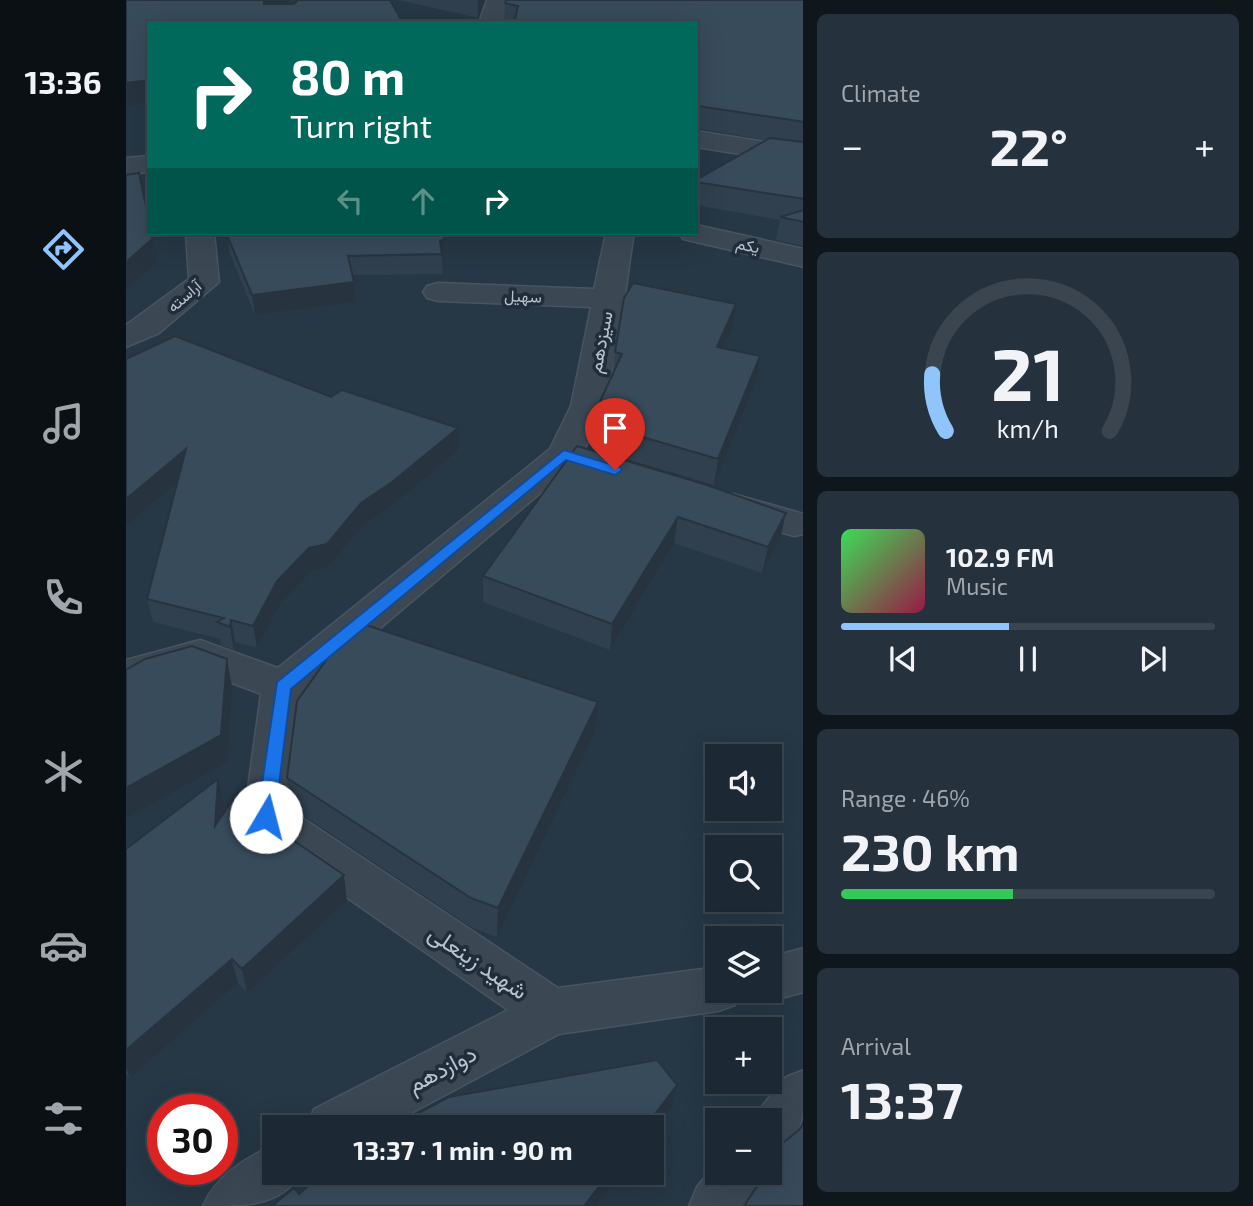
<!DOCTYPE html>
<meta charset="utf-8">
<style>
body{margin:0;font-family:"Exo 2",Vazirmatn,sans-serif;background:#25313c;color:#f1f3f6;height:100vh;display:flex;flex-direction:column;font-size:26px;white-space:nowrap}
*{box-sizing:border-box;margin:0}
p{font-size:23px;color:#a0a6ac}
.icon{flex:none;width:38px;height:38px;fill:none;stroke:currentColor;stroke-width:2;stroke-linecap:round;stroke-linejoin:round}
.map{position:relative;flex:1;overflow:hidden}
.sheet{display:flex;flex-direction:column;gap:14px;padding:14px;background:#0f171d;width:450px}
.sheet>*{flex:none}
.banner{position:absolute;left:21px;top:21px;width:551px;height:214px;border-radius:0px;box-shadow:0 7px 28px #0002,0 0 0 2px #3a454f;background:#00695c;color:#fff;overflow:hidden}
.buttons{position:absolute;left:579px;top:744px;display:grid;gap:14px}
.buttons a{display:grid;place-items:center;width:77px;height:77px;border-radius:0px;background:#1c2934;box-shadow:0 7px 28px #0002,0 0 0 2px #3a454f;font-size:35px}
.speed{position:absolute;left:21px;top:1094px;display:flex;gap:14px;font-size:35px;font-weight:700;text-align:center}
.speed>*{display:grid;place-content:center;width:91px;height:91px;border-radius:50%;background:#1c2934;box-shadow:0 7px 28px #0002,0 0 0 2px #3a454f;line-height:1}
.speed .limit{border:10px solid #d22;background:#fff;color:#111}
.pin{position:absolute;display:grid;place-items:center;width:60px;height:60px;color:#fff;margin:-72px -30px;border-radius:50% 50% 50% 0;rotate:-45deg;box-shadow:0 0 7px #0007}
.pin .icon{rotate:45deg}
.me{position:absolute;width:77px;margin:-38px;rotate:8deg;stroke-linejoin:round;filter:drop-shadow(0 0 5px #0008)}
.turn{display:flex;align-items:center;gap:24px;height:147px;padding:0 28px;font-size:32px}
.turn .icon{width:91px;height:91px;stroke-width:2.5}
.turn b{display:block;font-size:49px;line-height:60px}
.lanes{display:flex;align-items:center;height:66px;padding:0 28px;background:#0003;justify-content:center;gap:35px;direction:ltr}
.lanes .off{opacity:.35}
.big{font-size:52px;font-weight:700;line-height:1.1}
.sheet .card{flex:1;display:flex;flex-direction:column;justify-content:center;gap:10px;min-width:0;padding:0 24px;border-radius:10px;background:#25313c}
.sheet .dial{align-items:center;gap:0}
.dial svg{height:182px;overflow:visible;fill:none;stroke:#3a454f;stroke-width:7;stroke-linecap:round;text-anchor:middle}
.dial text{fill:#f1f3f6;stroke:none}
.song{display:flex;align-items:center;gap:21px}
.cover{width:84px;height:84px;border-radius:10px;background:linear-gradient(135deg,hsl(130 70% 55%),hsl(340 70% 35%))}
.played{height:7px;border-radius:4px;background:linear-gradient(90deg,#8fc4fc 45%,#3a454f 45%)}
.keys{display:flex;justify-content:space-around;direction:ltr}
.heat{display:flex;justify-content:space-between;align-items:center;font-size:38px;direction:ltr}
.charge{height:10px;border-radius:5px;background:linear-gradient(90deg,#34c759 46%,#3a454f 0)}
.trip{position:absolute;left:136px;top:1115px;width:402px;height:70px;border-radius:0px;background:#1c2934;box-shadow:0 7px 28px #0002,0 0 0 2px #3a454f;font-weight:700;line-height:70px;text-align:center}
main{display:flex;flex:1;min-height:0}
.tab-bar{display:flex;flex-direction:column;width:126px;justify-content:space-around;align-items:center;background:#0b1015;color:#a0a6ac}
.tab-bar .icon{width:49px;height:49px}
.tab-bar .active{color:#8fc4fc}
.tab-bar b{font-size:32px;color:#f1f3f6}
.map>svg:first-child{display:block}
</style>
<main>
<nav class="tab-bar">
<b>13:36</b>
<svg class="icon active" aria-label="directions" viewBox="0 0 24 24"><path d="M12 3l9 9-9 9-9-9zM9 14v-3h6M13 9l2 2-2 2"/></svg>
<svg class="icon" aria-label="music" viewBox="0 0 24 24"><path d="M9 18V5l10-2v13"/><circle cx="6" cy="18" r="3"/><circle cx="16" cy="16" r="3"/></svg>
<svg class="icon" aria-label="phone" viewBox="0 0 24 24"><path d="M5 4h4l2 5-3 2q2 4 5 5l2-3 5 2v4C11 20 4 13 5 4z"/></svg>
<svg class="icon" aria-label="climate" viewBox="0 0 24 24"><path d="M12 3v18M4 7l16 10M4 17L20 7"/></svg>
<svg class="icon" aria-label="car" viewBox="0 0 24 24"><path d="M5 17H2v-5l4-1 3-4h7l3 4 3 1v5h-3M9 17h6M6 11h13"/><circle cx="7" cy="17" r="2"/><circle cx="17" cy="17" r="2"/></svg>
<svg class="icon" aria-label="filters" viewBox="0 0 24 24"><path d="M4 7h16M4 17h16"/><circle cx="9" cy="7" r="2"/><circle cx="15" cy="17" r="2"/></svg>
</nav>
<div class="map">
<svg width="678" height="1206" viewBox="0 0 678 1206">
<rect width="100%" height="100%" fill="#263745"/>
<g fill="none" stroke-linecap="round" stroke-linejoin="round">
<g stroke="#485461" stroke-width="3">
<path id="minor" d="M 361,0 L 383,0 L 376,23 L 353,23 Z
M 570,131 L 678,148 L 678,164 L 570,147 Z
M 23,156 L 23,172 L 0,174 L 0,158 Z
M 570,225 L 678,249 L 678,267 L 557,239 L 553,233 L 570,233 Z
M 60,233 L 88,233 L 93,282 L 33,333 L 0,347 L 0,325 L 63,279 Z
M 480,233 L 508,233 C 495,309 493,397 450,463 L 177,693 L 163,809 L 432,988 L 592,967 L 592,990 L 616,990 L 609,1005 L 592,1011 L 433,1034 L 259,1127 L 181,1127 L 188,1109 L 382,1010 L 124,830 L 118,817 L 135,694 L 72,670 L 0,690 L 0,660 L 74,640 L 152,668 L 424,449 L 445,406 L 465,307 L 312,301 L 301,298 L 297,292 L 301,286 L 312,283 L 468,289 Z
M 607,494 L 678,514 L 678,534 L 668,536 L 594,515 L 589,506 L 594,497 Z
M 678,948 L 678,992 L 644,1001 L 627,995 L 625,990 L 644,990 L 644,957 Z
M 678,1070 C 678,1113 678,1145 644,1164 L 644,1120 L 625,1120 L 660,1077 Z
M 149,1145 L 149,1172 L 176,1172 C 156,1206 120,1206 77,1206 C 89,1177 120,1157 149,1145 Z
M 592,1161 L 592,1172 L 644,1172 L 636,1191 L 624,1206 L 563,1206 L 571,1187 Z"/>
</g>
<use href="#minor" fill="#3b4854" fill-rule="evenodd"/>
</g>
<path fill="#30404e" d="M 272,0 L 359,0 L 352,18 Z
M 678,0 L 678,246 L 650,240 L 654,220 L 570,205 L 570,180 L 640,140 L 570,128 L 570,23 L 378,23 L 379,3 Z
M 101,235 L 318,239 L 319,259 L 316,259 L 317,274 L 227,275 L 230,302 L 129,315 L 104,254 Z
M 606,329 L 598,348 L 630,382 L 588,485 L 466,449 L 468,423 L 470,420 L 472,406 L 487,373 L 489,352 Z
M 0,359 L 205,397 L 332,428 L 332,451 L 267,505 L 237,525 L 203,566 L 186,571 L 154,604 L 131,648 L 109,642 L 108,650 L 95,645 L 94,639 L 27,622 L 21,599 L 52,482 L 0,526 Z
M 451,446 L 660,513 L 654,539 L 636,573 L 548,543 L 484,650 L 357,602 L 357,576 Z
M 469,732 L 371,937 L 345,927 L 166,808 L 161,778 Z
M 98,805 L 97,814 L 117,806 L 221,901 L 121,993 L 112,983 L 4,1078 L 0,1074 L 0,849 Z
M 644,1146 L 653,1146 L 678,1206 L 647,1171 L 644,1171 Z"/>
<path fill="#273440" d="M 138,0 L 165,0 L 140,21 Z
M 352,0 L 359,0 L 352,18 Z
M 23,80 L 23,103 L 0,106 L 0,83 Z
M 573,106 L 570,128 L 570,109 Z
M 26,239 L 31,262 L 0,290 L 0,262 Z
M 318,239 L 319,259 L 316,259 L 314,241 Z
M 228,282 L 230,302 L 129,315 L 126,295 Z
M 610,304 L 606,329 L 587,372 L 591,347 Z
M 634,356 L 630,382 L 588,485 L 592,459 Z
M 332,428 L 332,451 L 267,505 L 237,525 L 203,566 L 186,571 L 154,604 L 131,648 L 127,626 L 151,581 L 183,548 L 235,503 Z
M 60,449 L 65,471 L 0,526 L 0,499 Z
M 660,513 L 654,539 L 636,573 L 642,547 Z
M 552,517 L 548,543 L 484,650 L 486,624 Z
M 105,620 L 109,642 L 108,650 L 104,627 Z
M 101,659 L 106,686 L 101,762 L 0,818 L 0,788 Z
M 472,702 L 469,732 L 371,937 L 372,908 Z
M 92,779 L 98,805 L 94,852 L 89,826 Z
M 218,875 L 221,901 L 121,993 L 116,969 Z
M 106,959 L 112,983 L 4,1078 L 0,1067 L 0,1050 Z
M 551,1085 L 545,1108 L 527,1133 L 527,1127 L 519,1127 Z
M 484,1172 L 496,1172 L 470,1206 L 458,1206 Z"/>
<path fill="#384b5b" stroke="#273440" stroke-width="2" d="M 0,0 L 138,0 L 138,4 L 168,4 L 172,0 L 264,0 L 277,23 L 23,23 L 23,80 L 0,83 Z
M 380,0 L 678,0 L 678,122 L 573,106 L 570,109 L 570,23 L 388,23 L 392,6 L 379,3 Z
M 644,138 L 678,142 L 678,199 L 570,182 L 570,180 Z
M 13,173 L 23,221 L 23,233 L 25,233 L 26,239 L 0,262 L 0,175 Z
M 678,210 L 678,222 L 654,217 Z
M 119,233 L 318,233 L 318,239 L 314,241 L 316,254 L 222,256 L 228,282 L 126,295 L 101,235 Z
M 507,283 L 610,304 L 591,347 L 634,356 L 592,459 L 468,423 L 479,408 L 472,406 L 496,354 L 489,352 L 498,298 Z
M 49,336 L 205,397 L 216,390 L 332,428 L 266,482 L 235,503 L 201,544 L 183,548 L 151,581 L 127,626 L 105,620 L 104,627 L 91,622 L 98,618 L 21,599 L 60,449 L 0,499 L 0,359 Z
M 451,446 L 581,485 L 660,513 L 642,547 L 552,517 L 486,624 L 357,576 Z
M 228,621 L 472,702 L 372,908 L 345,898 L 161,778 L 171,701 Z
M 66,646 L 101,659 L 95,735 L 0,788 L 0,670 L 19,659 Z
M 92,779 L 89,826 L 111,793 L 117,806 L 218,875 L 116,969 L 106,959 L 0,1050 L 0,849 Z
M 531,1060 L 551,1085 L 519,1127 L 266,1127 L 323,1097 Z
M 678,1122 L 678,1206 L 618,1206 L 629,1189 L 646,1173 L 654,1152 L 644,1150 L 644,1146 L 649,1140 L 650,1146 L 653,1146 L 674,1129 Z
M 198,1172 L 484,1172 L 458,1206 L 146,1206 L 168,1188 L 173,1194 Z"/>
<path fill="#1a73e8" stroke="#114b97" stroke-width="2" d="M 438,450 L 494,467 L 496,470 L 489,475 L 440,460 L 165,689 L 149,817 L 146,823 L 133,823 L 131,817 L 151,682 Z"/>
<g text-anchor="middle" stroke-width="7" stroke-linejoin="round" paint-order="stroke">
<g font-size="16" fill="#b9c3ce" stroke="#202d3a">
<text transform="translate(622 245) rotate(13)" y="6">یکم</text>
<text transform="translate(58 296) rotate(-41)" y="6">آراسته</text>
<text transform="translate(397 296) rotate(2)" y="6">سهیل</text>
</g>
<g font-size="19" fill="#b9c3ce" stroke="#202d3a">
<text transform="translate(474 342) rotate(-79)" y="7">سیزدهم</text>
</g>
<g font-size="23" fill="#b9c3ce" stroke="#202d3a">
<text transform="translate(352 962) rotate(34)" y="8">شهید زینعلی</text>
<text transform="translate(316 1069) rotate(-28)" y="8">دوازدهم</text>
</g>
</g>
</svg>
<div class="buttons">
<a><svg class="icon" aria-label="sound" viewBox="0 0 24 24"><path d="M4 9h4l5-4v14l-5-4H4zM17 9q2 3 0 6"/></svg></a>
<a><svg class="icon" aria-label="search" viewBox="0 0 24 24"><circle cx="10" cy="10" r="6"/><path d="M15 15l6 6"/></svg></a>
<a><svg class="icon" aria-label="layers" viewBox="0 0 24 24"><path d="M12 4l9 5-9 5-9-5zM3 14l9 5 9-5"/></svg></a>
<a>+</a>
<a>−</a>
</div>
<div class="speed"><div class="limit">30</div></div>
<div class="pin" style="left:489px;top:470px;background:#d93025"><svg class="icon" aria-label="arrive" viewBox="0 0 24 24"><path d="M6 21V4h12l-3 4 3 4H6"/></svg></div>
<svg class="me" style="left:140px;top:817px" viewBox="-20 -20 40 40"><circle r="19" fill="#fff"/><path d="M0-13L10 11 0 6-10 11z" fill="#1a73e8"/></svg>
<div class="trip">13:37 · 1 min · 90 m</div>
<div class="banner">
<div class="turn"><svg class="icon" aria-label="right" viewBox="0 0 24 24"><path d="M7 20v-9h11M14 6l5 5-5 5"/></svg><div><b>80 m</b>Turn right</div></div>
<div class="lanes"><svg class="icon off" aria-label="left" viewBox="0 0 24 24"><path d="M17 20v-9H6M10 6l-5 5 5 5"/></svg><svg class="icon off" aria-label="ahead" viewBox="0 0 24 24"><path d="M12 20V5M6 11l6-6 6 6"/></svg><svg class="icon" aria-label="right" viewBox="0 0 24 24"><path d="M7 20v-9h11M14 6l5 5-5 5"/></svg></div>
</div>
</div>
<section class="sheet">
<div class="card"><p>Climate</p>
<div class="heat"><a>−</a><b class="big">22°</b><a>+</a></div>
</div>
<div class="card dial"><svg viewBox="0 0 100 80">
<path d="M14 69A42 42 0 1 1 86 69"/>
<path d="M14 69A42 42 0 0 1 8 44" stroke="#8fc4fc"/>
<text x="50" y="56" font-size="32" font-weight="700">21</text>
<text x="50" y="72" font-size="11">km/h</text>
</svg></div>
<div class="card">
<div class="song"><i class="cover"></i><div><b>102.9 FM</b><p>Music</p></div></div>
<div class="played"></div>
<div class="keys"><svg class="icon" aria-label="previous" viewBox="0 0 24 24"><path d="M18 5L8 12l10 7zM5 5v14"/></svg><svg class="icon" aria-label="pause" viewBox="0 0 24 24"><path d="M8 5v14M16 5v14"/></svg><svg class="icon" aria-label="next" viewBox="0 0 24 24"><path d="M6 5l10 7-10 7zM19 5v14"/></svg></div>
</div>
<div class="card"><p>Range · 46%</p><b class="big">230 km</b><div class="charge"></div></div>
<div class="card"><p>Arrival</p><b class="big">13:37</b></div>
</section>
</main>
